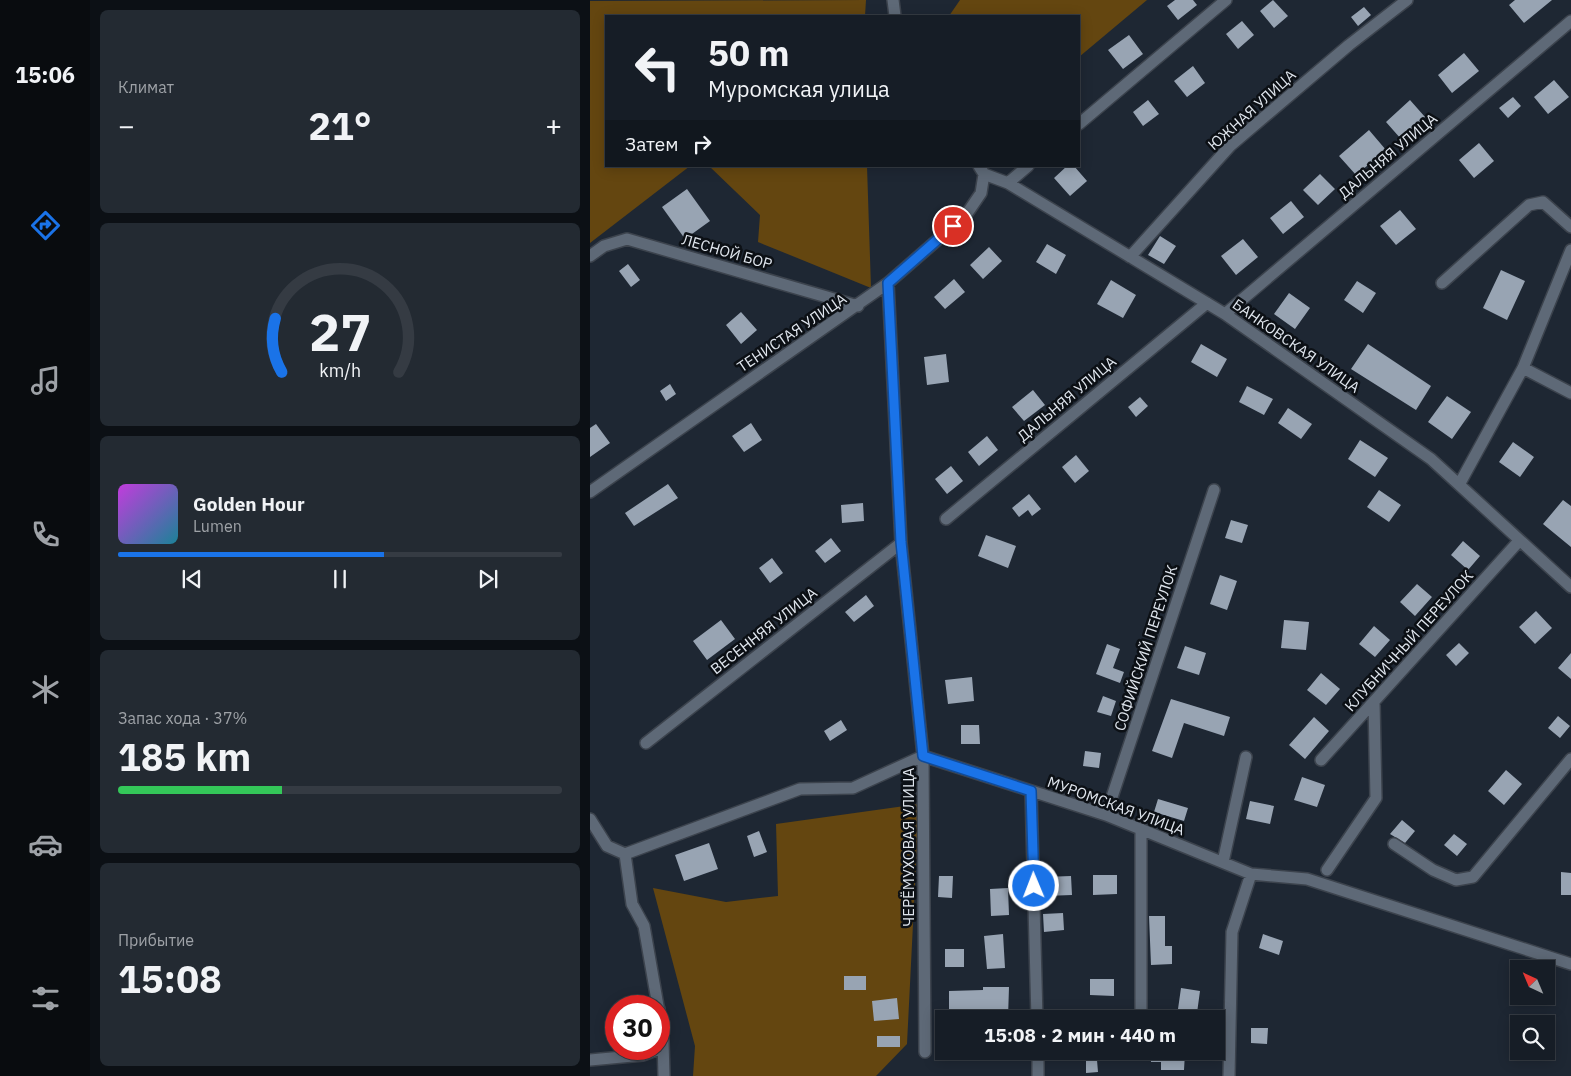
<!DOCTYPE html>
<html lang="ru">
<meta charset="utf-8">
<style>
body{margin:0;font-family:"IBM Plex Sans",sans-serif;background:#232a32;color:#f1f3f6;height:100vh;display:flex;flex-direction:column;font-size:19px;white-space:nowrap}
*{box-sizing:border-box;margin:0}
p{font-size:16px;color:#9ea2a7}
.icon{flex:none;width:28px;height:28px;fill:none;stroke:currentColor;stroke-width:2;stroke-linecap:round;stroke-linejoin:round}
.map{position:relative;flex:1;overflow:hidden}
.side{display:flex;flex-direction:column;gap:10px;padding:10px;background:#0c1015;width:500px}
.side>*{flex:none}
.banner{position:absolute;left:15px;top:15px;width:475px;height:152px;border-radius:0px;box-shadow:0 2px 12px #0003,0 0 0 1px #353b43;background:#161d26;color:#f1f3f6;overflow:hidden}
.needle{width:32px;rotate:316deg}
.fabs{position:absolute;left:920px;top:960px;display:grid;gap:10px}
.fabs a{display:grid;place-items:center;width:45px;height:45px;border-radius:0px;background:#161d26;box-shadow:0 2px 12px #0003,0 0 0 1px #353b43;font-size:25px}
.speed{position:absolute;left:15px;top:995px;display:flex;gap:10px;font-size:25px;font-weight:700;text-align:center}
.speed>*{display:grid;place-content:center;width:65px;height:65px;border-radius:50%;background:#161d26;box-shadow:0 2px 12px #0003,0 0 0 1px #353b43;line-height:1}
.speed .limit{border:8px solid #d22;background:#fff;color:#111}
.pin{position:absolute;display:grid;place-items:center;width:42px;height:42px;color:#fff;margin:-21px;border:2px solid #fff;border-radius:50%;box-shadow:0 1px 5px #0007}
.me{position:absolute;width:55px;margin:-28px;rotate:359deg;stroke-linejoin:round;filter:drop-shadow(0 0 4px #0008)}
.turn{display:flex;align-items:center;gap:18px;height:105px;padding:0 20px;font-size:22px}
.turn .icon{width:65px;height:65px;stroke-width:2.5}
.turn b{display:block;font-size:35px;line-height:42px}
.then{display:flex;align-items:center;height:48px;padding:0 20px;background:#0003;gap:10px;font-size:19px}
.big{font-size:38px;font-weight:700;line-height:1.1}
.side .tile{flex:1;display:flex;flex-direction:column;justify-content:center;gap:8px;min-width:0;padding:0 18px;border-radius:8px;background:#232a32}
.side .dial{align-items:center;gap:0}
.dial svg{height:130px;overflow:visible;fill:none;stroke:#353b43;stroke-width:7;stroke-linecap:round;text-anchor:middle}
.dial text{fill:#f1f3f6;stroke:none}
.song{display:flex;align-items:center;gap:15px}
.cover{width:60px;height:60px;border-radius:8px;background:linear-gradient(135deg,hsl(290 70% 55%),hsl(190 70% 35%))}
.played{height:5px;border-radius:2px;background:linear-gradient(90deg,#1a73e8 60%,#353b43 60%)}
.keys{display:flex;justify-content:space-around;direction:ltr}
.heat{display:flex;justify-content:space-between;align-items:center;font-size:28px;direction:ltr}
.charge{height:8px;border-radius:4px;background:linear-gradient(90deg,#34c759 37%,#353b43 0)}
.trip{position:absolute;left:345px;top:1010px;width:290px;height:50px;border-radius:0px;background:#161d26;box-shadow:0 2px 12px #0003,0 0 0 1px #353b43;font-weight:700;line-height:50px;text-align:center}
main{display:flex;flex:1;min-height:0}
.tabs{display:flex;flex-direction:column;width:90px;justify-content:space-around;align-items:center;background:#090c0f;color:#9ea2a7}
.tabs .icon{width:35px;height:35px}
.tabs .on{color:#1a73e8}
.tabs b{font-size:22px;color:#f1f3f6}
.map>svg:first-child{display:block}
</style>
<main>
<nav class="tabs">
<b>15:06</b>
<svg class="icon on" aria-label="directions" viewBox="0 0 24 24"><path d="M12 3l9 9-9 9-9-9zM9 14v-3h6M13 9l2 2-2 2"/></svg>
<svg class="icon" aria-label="music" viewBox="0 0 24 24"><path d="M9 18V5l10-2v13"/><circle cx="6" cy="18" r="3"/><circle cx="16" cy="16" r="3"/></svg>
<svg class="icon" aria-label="phone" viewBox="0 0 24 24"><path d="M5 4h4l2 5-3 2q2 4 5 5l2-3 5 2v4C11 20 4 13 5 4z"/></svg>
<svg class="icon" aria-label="climate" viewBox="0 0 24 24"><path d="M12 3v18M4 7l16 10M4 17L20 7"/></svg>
<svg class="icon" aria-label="car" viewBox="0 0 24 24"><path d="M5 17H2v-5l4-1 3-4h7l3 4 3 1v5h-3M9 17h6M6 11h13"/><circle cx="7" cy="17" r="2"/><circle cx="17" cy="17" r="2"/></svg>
<svg class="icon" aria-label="filters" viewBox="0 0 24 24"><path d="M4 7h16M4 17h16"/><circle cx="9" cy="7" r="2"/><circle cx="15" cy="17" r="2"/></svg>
</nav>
<section class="side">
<div class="tile"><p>Климат</p>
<div class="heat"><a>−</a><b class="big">21°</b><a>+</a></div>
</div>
<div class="tile dial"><svg viewBox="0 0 100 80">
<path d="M14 69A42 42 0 1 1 86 69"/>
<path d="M14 69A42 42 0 0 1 10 36" stroke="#1a73e8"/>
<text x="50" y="56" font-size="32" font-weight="700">27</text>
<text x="50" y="72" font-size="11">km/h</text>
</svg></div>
<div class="tile">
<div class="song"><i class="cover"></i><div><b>Golden Hour</b><p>Lumen</p></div></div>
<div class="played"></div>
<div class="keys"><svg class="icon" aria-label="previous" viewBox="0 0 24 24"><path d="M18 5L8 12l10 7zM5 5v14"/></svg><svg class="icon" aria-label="pause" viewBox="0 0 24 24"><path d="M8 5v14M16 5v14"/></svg><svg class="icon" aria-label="next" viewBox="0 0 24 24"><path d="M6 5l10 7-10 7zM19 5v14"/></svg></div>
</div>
<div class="tile"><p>Запас хода · 37%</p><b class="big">185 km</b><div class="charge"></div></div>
<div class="tile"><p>Прибытие</p><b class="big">15:08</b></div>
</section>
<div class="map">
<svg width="981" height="1076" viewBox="0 0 981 1076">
<rect width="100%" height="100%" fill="#1e2733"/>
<path fill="#644610" d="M 276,0 L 275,16 L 16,16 L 16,166 L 100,166 L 0,243 L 0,1 Z
M 370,0 L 557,0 L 489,57 L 489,16 L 359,16 Z
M 119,166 L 277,166 L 281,288 L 168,242 L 170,215 Z
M 329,804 L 317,1044 L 286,1076 L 103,1076 L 105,1046 L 63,888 L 136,902 L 188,896 L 186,824 Z"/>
<path fill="#98a4b3" d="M 585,0 L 603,0 L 607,5 L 588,20 L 577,6 Z
M 683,0 L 698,16 L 684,28 L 670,11 Z
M 925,0 L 962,0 L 934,23 L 919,5 Z
M 774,7 L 781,15 L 768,26 L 761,17 Z
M 652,21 L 664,35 L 648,49 L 636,34 Z
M 539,35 L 553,54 L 533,69 L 518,50 Z
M 874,53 L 889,71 L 862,93 L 848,75 Z
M 603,66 L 615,83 L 597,97 L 584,81 Z
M 964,80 L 979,97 L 958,114 L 944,97 Z
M 923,97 L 931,106 L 918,118 L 909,108 Z
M 558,100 L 569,114 L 553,126 L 543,112 Z
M 820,100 L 835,117 L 811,139 L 796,122 Z
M 779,130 L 796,150 L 766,175 L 749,156 Z
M 889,143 L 904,161 L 884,178 L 869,160 Z
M 477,166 L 484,166 L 497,181 L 480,196 L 464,178 Z
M 730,174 L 745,189 L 728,205 L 713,190 Z
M 97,189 L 120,221 L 95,239 L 72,207 Z
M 701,201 L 714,217 L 693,234 L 680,218 Z
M 810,210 L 826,229 L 806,245 L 790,226 Z
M 570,236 L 586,246 L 574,264 L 558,255 Z
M 653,239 L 668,257 L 646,275 L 631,256 Z
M 457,244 L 476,255 L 466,274 L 446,262 Z
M 399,247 L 412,261 L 393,279 L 380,265 Z
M 38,264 L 50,280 L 41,287 L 29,271 Z
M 911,270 L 935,281 L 917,320 L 893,308 Z
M 364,279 L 375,292 L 355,309 L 344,297 Z
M 521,280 L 546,295 L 533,318 L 507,304 Z
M 767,281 L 786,293 L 773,313 L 754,300 Z
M 699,293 L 720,308 L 705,329 L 684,314 Z
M 151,312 L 167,330 L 151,344 L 136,325 Z
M 611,344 L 637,359 L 627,377 L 601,362 Z
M 778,344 L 841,386 L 826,410 L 761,369 Z
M 356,354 L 359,382 L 337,385 L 334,357 Z
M 80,384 L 86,394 L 76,401 L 70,391 Z
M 657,386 L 683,399 L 674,415 L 649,402 Z
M 443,390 L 455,405 L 434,421 L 422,407 Z
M 857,396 L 881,412 L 862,439 L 838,422 Z
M 550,397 L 558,406 L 546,417 L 538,407 Z
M 698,408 L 722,424 L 711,439 L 688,423 Z
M 161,423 L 172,440 L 154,452 L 142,436 Z
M 6,424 L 20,443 L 0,457 L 0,428 Z
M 397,436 L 408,450 L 389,466 L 378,452 Z
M 770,440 L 798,458 L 785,477 L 758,459 Z
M 923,442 L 944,457 L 930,477 L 909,462 Z
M 486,455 L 499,471 L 485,483 L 472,467 Z
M 361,466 L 373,481 L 357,494 L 345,479 Z
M 78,484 L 88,498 L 44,526 L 35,513 Z
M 789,490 L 811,505 L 799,522 L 777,507 Z
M 439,494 L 451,509 L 442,516 L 438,510 L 429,517 L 422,508 Z
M 973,500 L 981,506 L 981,547 L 953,524 Z
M 273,503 L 274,521 L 252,523 L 251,505 Z
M 641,520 L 658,525 L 652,543 L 635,538 Z
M 396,535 L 426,546 L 418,568 L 388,556 Z
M 241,538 L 251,551 L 235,563 L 225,551 Z
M 873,541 L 890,556 L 878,570 L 861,555 Z
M 182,558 L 193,573 L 180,583 L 169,568 Z
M 630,575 L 647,581 L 637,610 L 620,604 Z
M 827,584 L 842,597 L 825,616 L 810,602 Z
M 276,595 L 284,606 L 264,622 L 255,612 Z
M 946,611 L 962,628 L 945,644 L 929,627 Z
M 131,620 L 145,639 L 117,660 L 103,641 Z
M 694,620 L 719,622 L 716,650 L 691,648 Z
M 784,626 L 800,640 L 785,657 L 769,644 Z
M 869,643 L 879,653 L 866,666 L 856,655 Z
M 517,644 L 530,649 L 523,668 L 534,672 L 530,683 L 506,674 Z
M 595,646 L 616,653 L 609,675 L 587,668 Z
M 981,653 L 981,679 L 968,668 Z
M 731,673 L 750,689 L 736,705 L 717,690 Z
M 382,677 L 384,701 L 358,704 L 355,680 Z
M 513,696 L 526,701 L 521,716 L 507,712 Z
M 581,699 L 640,717 L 634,736 L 594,723 L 582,758 L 562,751 Z
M 968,716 L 980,726 L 970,738 L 958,728 Z
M 724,717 L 739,731 L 715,759 L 699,745 Z
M 251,720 L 257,730 L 240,741 L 234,731 Z
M 371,725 L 389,725 L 390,744 L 371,744 Z
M 495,751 L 511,753 L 509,768 L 493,766 Z
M 916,770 L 932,784 L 914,805 L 898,791 Z
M 712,777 L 735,785 L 727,807 L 704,800 Z
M 568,799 L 598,808 L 594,821 L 564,812 Z
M 660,801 L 684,806 L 680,824 L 656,819 Z
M 812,820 L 825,831 L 815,843 L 800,834 Z
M 169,831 L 177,852 L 164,857 L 157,836 Z
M 864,834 L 877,844 L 867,856 L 854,845 Z
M 119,843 L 128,869 L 94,881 L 85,855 Z
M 971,872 L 981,873 L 981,895 L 971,895 Z
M 503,875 L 527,875 L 527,894 L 503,895 Z
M 349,876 L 363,876 L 362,898 L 348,897 Z
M 481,876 L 482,895 L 455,896 L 454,877 Z
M 418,888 L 419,915 L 401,916 L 400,889 Z
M 473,913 L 474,930 L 454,932 L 453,914 Z
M 559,916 L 575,916 L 575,946 L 582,946 L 582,964 L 561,965 Z
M 413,934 L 415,968 L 397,969 L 394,936 Z
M 673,934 L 693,941 L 689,955 L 669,948 Z
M 355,949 L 374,949 L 374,967 L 355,967 Z
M 254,976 L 276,976 L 276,990 L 254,990 Z
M 500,979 L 524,979 L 524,996 L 500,995 Z
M 393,987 L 419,987 L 418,1018 L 359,1019 L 359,991 L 393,990 Z
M 591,988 L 610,991 L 607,1013 L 588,1009 Z
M 307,998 L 309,1019 L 284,1021 L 282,1001 Z
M 661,1028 L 678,1028 L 677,1044 L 661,1043 Z
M 287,1036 L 310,1036 L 310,1047 L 287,1047 Z
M 413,1051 L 430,1051 L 430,1060 L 412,1060 Z
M 561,1051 L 595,1053 L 594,1070 L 571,1070 L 571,1062 L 561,1062 Z
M 496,1060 L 507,1060 L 508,1072 L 496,1073 Z"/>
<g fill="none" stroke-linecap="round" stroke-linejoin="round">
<g stroke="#3c434d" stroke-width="14">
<path id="minor" d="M 303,0 L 305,16
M 489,124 L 636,0
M 389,166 L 394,174 L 418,183 L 635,314 L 841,459 L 981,587
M 418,183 L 438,166
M 0,256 L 14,246 L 37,239 L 268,306
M 540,257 L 640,146 L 759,45 L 817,0
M 298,283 L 311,543 L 333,756 L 335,1052
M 852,283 L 939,205 L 953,202 L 981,227
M 635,314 L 981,21
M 933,368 L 981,393
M 870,483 L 933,368 L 981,250
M 0,492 L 298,283 L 376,215 L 391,193 L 394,174
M 356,519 L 617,303
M 56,743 L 311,543
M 731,760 L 929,541
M 441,791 L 447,1019
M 516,815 L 624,490
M 0,819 L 17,846 L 35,854
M 551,829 L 551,1019
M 804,844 L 843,870 L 866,880 L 883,877 L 981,759
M 35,854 L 210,789 L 263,788 L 333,756 L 516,815 L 661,874 L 717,879 L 981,964
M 35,854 L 42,904 L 54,926 L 68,1006
M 633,862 L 656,757
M 737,870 L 786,798 L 784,702
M 69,1009 L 73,1041 L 69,1049
M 73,1041 L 74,1076
M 448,1051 L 448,1076
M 551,1051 L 551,1053
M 0,1060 L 53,1055 L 69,1049
M 639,1076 L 642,932 L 661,874"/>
</g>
<use href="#minor" stroke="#5e6977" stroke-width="11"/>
</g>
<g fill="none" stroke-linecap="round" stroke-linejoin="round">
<g stroke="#114b97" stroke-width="12">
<path id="route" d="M 363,226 L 298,283 L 311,542 L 333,756 L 441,791 L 444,886"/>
</g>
<use href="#route" stroke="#1a73e8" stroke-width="9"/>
</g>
<g text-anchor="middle" stroke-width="5" stroke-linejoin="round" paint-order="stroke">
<g font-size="15" fill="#e0e6ee" stroke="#0c1015">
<text transform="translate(662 110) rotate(-42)" y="5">ЮЖНАЯ УЛИЦА</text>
<text transform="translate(798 156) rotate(-40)" y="5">ДАЛЬНЯЯ УЛИЦА</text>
<text transform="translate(137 252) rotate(16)" y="5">ЛЕСНОЙ БОР</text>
<text transform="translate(202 333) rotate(-34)" y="5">ТЕНИСТАЯ УЛИЦА</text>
<text transform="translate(706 346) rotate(35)" y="5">БАНКОВСКАЯ УЛИЦА</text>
<text transform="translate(477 399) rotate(-40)" y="5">ДАЛЬНЯЯ УЛИЦА</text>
<text transform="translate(174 631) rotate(-38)" y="5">ВЕСЕННЯЯ УЛИЦА</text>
<text transform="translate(819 641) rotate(-48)" y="5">КЛУБНИЧНЫЙ ПЕРЕУЛОК</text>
<text transform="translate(556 648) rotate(-72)" y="5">СОФИЙСКИЙ ПЕРЕУЛОК</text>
<text transform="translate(526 806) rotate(20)" y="5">МУРОМСКАЯ УЛИЦА</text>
<text transform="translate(319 847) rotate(-90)" y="5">ЧЕРЁМУХОВАЯ УЛИЦА</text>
</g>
</g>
</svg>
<div class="fabs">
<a><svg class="needle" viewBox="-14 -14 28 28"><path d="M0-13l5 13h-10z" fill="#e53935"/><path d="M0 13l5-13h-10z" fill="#9ea2a7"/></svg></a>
<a><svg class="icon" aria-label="search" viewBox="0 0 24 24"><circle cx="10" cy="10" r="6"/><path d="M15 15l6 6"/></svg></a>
</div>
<div class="speed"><div class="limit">30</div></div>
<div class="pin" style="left:363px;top:226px;background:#d93025"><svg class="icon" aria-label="arrive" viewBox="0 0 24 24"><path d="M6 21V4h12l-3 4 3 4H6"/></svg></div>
<svg class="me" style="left:444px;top:886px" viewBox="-20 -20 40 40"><circle r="17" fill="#1a73e8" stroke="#fff" stroke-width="3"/><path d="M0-11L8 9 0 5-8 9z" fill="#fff"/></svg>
<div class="trip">15:08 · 2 мин · 440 m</div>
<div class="banner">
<div class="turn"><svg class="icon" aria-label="left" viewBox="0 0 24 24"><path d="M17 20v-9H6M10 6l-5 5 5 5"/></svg><div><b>50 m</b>Муромская улица</div></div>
<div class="then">Затем<svg class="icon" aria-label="right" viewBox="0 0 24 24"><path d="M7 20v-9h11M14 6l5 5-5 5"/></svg></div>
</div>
</div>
</main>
